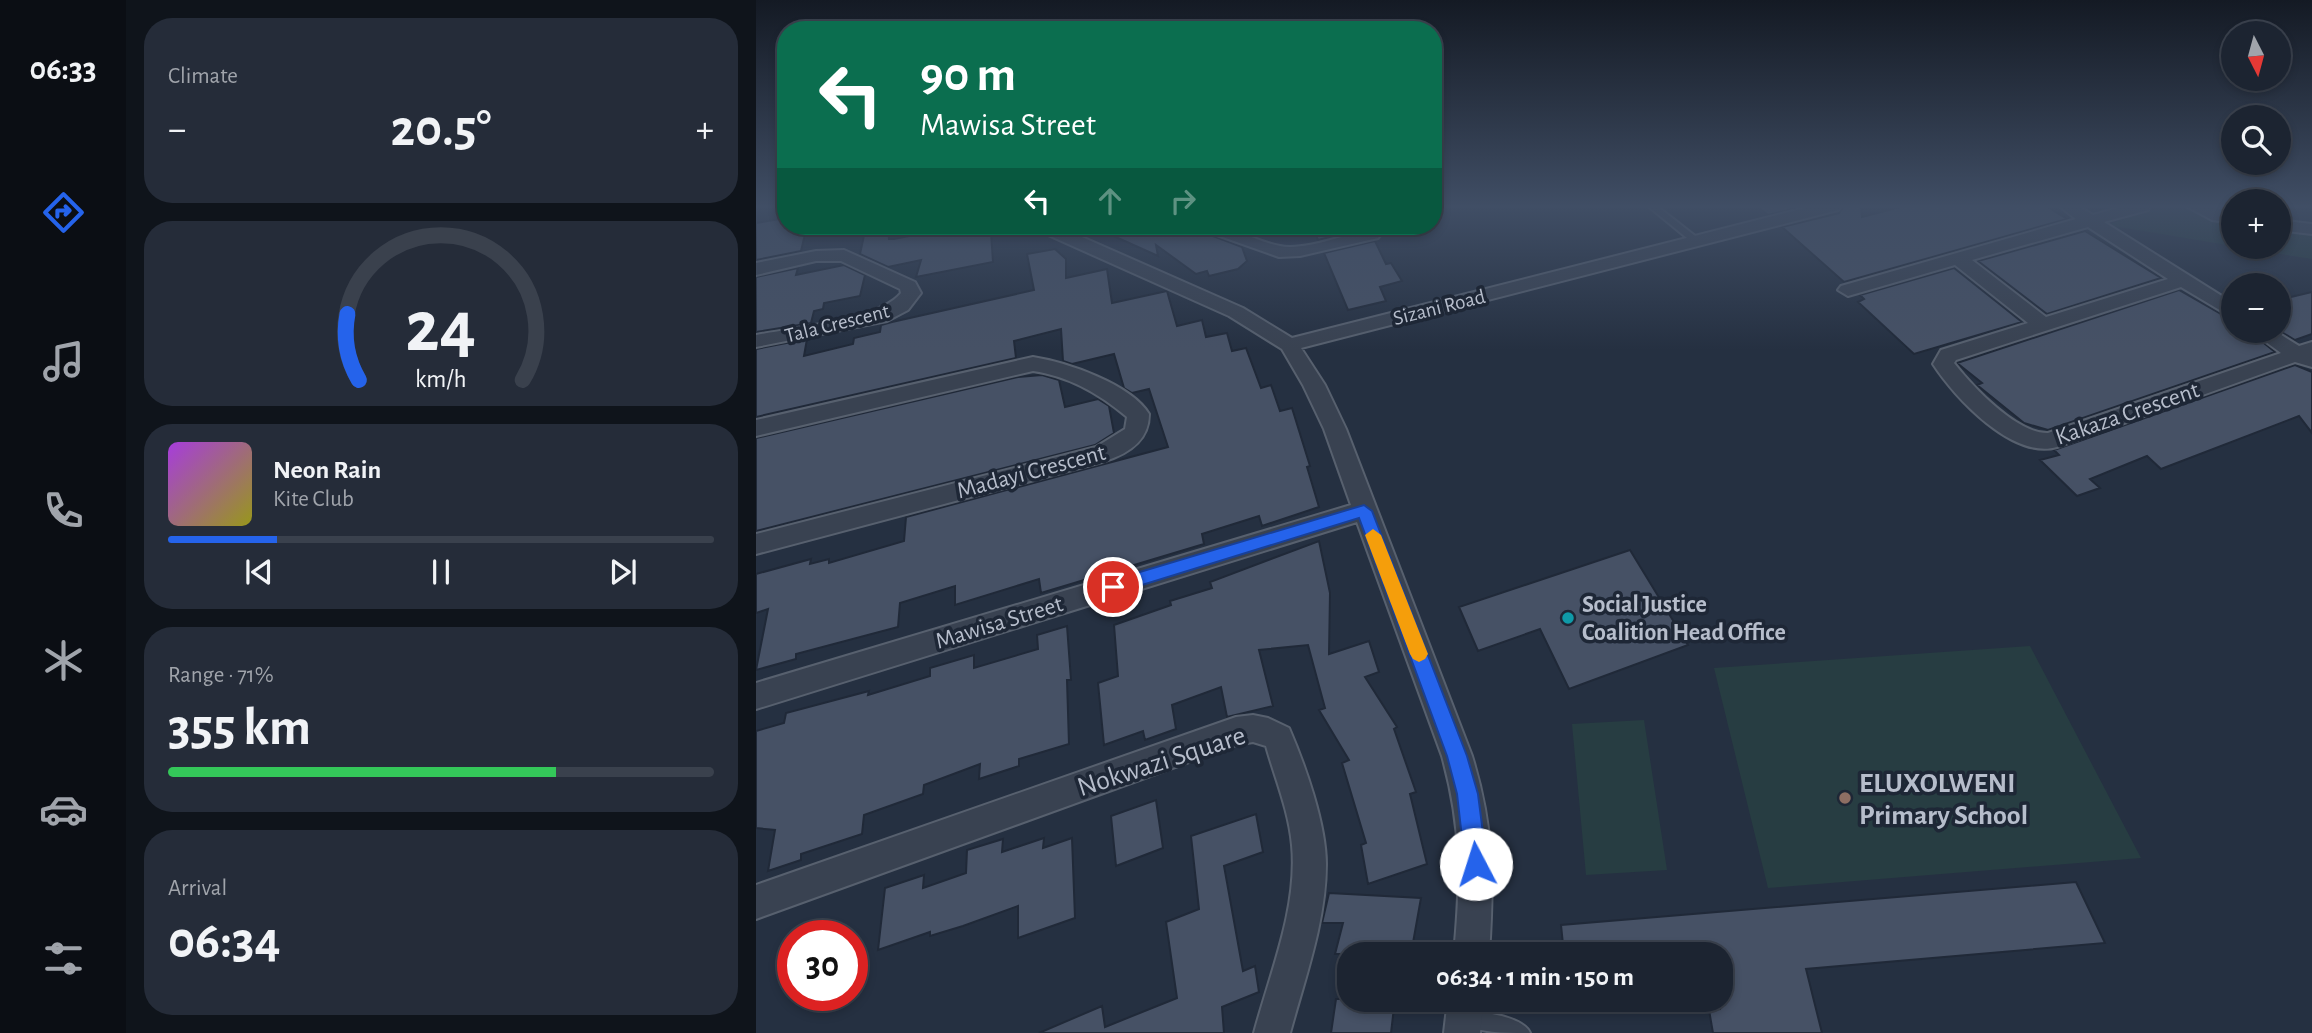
<!DOCTYPE html>
<meta charset="utf-8">
<style>
body{margin:0;font-family:"Alegreya Sans",sans-serif;background:#252c39;color:#f1f3f6;height:100vh;display:flex;flex-direction:column;font-size:26px;white-space:nowrap}
*{box-sizing:border-box;margin:0}
p{font-size:23px;color:#a0a4ab}
.icon{flex:none;width:38px;height:38px;fill:none;stroke:currentColor;stroke-width:2;stroke-linecap:round;stroke-linejoin:round}
.map{position:relative;flex:1;overflow:hidden}
.panel{display:flex;flex-direction:column;gap:18px;padding:18px;background:#0f141b;width:630px}
.panel>*{flex:none}
.hud{position:absolute;left:21px;top:21px;width:665px;height:214px;border-radius:28px;box-shadow:0 4px 10px #0003,0 0 0 2px #3a414d;background:#0b6e4f;color:#fff;overflow:hidden}
.needle{width:46px;rotate:174deg}
.buttons{position:absolute;left:1465px;top:21px;display:grid;gap:14px}
.buttons a{display:grid;place-items:center;width:70px;height:70px;border-radius:50%;background:#1c2431;box-shadow:0 4px 10px #0003,0 0 0 2px #3a414d;font-size:35px}
.speed{position:absolute;left:21px;top:920px;display:flex;gap:14px;font-size:35px;font-weight:700;text-align:center}
.speed>*{display:grid;place-content:center;width:91px;height:91px;border-radius:50%;background:#1c2431;box-shadow:0 4px 10px #0003,0 0 0 2px #3a414d;line-height:1}
.speed .limit{border:10px solid #d22;background:#fff;color:#111}
.pin{position:absolute;display:grid;place-items:center;width:60px;height:60px;color:#fff;margin:-30px;border:4px solid #fff;border-radius:50%;box-shadow:0 2px 7px #0007}
.me{position:absolute;width:77px;margin:-38px;rotate:355deg;stroke-linejoin:round;filter:drop-shadow(0 0 5px #0008)}
.turn{display:flex;align-items:center;gap:24px;height:147px;padding:0 28px;font-size:32px}
.turn .icon{width:91px;height:91px;stroke-width:2.5}
.turn b{display:block;font-size:49px;line-height:60px}
.lanes{display:flex;align-items:center;height:66px;padding:0 28px;background:#0003;justify-content:center;gap:35px;direction:ltr}
.lanes .off{opacity:.35}
.big{font-size:52px;font-weight:700;line-height:1.1}
.panel .tile{flex:1;display:flex;flex-direction:column;justify-content:center;gap:10px;min-width:0;padding:0 24px;border-radius:28px;background:#252c39}
.panel .dial{align-items:center;gap:0}
.dial svg{height:182px;overflow:visible;fill:none;stroke:#3a414d;stroke-width:7;stroke-linecap:round;text-anchor:middle}
.dial text{fill:#f1f3f6;stroke:none}
.song{display:flex;align-items:center;gap:21px}
.cover{width:84px;height:84px;border-radius:10px;background:linear-gradient(135deg,hsl(280 70% 55%),hsl(60 70% 35%))}
.played{height:7px;border-radius:4px;background:linear-gradient(90deg,#2563eb 20%,#3a414d 20%)}
.keys{display:flex;justify-content:space-around;direction:ltr}
.heat{display:flex;justify-content:space-between;align-items:center;font-size:38px;direction:ltr}
.charge{height:10px;border-radius:5px;background:linear-gradient(90deg,#34c759 71%,#3a414d 0)}
.trip{position:absolute;left:581px;top:942px;width:396px;height:70px;border-radius:28px;background:#1c2431;box-shadow:0 4px 10px #0003,0 0 0 2px #3a414d;font-weight:700;line-height:70px;text-align:center}
main{display:flex;flex:1;min-height:0}
.dock{display:flex;flex-direction:column;width:126px;justify-content:space-around;align-items:center;background:#0b0e14;color:#a0a4ab}
.dock .icon{width:49px;height:49px}
.dock .active{color:#2563eb}
.dock b{font-size:32px;color:#f1f3f6}
.map>svg:first-child{display:block}
</style>
<main>
<nav class="dock">
<b>06:33</b>
<svg class="icon active" aria-label="directions" viewBox="0 0 24 24"><path d="M12 3l9 9-9 9-9-9zM9 14v-3h6M13 9l2 2-2 2"/></svg>
<svg class="icon" aria-label="music" viewBox="0 0 24 24"><path d="M9 18V5l10-2v13"/><circle cx="6" cy="18" r="3"/><circle cx="16" cy="16" r="3"/></svg>
<svg class="icon" aria-label="phone" viewBox="0 0 24 24"><path d="M5 4h4l2 5-3 2q2 4 5 5l2-3 5 2v4C11 20 4 13 5 4z"/></svg>
<svg class="icon" aria-label="climate" viewBox="0 0 24 24"><path d="M12 3v18M4 7l16 10M4 17L20 7"/></svg>
<svg class="icon" aria-label="car" viewBox="0 0 24 24"><path d="M5 17H2v-5l4-1 3-4h7l3 4 3 1v5h-3M9 17h6M6 11h13"/><circle cx="7" cy="17" r="2"/><circle cx="17" cy="17" r="2"/></svg>
<svg class="icon" aria-label="filters" viewBox="0 0 24 24"><path d="M4 7h16M4 17h16"/><circle cx="9" cy="7" r="2"/><circle cx="15" cy="17" r="2"/></svg>
</nav>
<section class="panel">
<div class="tile"><p>Climate</p>
<div class="heat"><a>−</a><b class="big">20.5°</b><a>+</a></div>
</div>
<div class="tile dial"><svg viewBox="0 0 100 80">
<path d="M14 69A42 42 0 1 1 86 69"/>
<path d="M14 69A42 42 0 0 1 9 40" stroke="#2563eb"/>
<text x="50" y="56" font-size="32" font-weight="700">24</text>
<text x="50" y="72" font-size="11">km/h</text>
</svg></div>
<div class="tile">
<div class="song"><i class="cover"></i><div><b>Neon Rain</b><p>Kite Club</p></div></div>
<div class="played"></div>
<div class="keys"><svg class="icon" aria-label="previous" viewBox="0 0 24 24"><path d="M18 5L8 12l10 7zM5 5v14"/></svg><svg class="icon" aria-label="pause" viewBox="0 0 24 24"><path d="M8 5v14M16 5v14"/></svg><svg class="icon" aria-label="next" viewBox="0 0 24 24"><path d="M6 5l10 7-10 7zM19 5v14"/></svg></div>
</div>
<div class="tile"><p>Range · 71%</p><b class="big">355 km</b><div class="charge"></div></div>
<div class="tile"><p>Arrival</p><b class="big">06:34</b></div>
</section>
<div class="map">
<svg width="1556" height="1033" viewBox="0 0 1556 1033">
<rect width="100%" height="100%" fill="#253041"/>
<path fill="#273d42" d="M 1404,206 L 1429,206 L 1463,219 L 1477,221 L 1477,246 L 1351,225 Z
M 1523,227 L 1556,231 L 1556,259 L 1480,247 L 1522,247 Z
M 1274,646 L 1385,858 L 1012,888 L 958,668 Z
M 888,720 L 911,870 L 830,875 L 816,724 Z"/>
<path fill="#465165" stroke="#202938" stroke-width="2" d="M 1001,206 L 1048,206 L 1012,215 Z
M 1088,206 L 1105,206 L 1106,217 L 1148,206 L 1290,206 L 1311,219 L 1088,282 L 1026,227 L 1083,213 Z
M 30,218 L 30,226 L 51,226 L 45,251 L 0,260 L 0,223 Z
M 110,226 L 132,226 L 133,239 L 138,239 L 184,230 L 185,226 L 227,226 L 226,233 L 235,232 L 237,262 L 160,277 L 165,260 L 132,267 L 104,254 Z
M 373,226 L 441,226 L 446,232 L 486,247 L 491,261 L 482,269 L 453,276 L 451,271 L 440,274 L 400,245 L 402,256 L 353,234 L 377,229 Z
M 556,226 L 611,226 L 612,227 L 562,240 Z
M 1329,231 L 1405,278 L 1291,314 L 1222,261 Z
M 619,241 L 630,264 L 635,263 L 646,281 L 624,287 L 630,301 L 592,310 L 568,253 Z
M 299,249 L 310,259 L 310,278 L 351,269 L 356,303 L 411,291 L 421,326 L 446,320 L 450,337 L 471,333 L 476,351 L 490,348 L 505,388 L 515,385 L 524,411 L 536,408 L 554,466 L 551,467 L 563,507 L 506,526 L 503,516 L 446,534 L 448,544 L 285,593 L 283,579 L 199,605 L 199,586 L 144,603 L 142,627 L 40,654 L 40,659 L 0,670 L 12,609 L 0,613 L 0,574 L 55,559 L 54,564 L 73,559 L 73,563 L 148,541 L 150,517 L 412,447 L 393,389 L 376,393 L 368,388 L 358,354 L 316,364 L 307,361 L 305,329 L 258,341 L 260,358 L 0,417 L 0,349 L 51,339 L 48,356 L 97,344 L 98,338 L 124,332 L 125,325 L 136,322 L 278,290 L 271,254 Z
M 88,265 L 109,275 L 104,296 L 68,303 L 67,309 L 58,311 L 55,323 L 0,332 L 0,277 L 42,268 L 40,275 Z
M 1198,268 L 1266,322 L 1158,354 L 1102,302 L 1108,299 L 1104,295 Z
M 1423,290 L 1477,321 L 1477,331 L 1493,331 L 1519,352 L 1292,430 L 1268,423 L 1221,385 L 1226,383 L 1201,363 Z
M 1556,292 L 1556,334 L 1539,340 L 1522,330 L 1522,300 Z
M 1539,365 L 1556,372 L 1556,433 L 1543,416 L 1405,469 L 1391,456 L 1334,479 L 1344,488 L 1321,496 L 1284,460 L 1303,455 L 1298,450 Z
M 286,375 L 303,380 L 309,407 L 342,399 L 353,406 L 358,433 L 339,445 L 0,531 L 0,438 L 262,377 Z
M 563,541 L 574,593 L 573,654 L 613,641 L 623,672 L 609,677 L 641,727 L 638,729 L 660,792 L 654,794 L 671,864 L 612,884 L 605,845 L 610,843 L 586,763 L 593,760 L 563,710 L 569,708 L 552,645 L 503,650 L 517,706 L 471,717 L 465,687 L 416,705 L 420,729 L 389,740 L 387,731 L 348,745 L 342,683 L 362,676 L 358,625 L 415,605 L 414,601 L 456,588 L 454,582 Z
M 874,550 L 932,645 L 813,689 L 784,629 L 722,651 L 703,607 Z
M 311,626 L 315,680 L 311,680 L 313,744 L 263,759 L 263,766 L 223,779 L 224,764 L 168,785 L 167,794 L 108,815 L 106,834 L 45,854 L 45,860 L 12,871 L 19,830 L 0,828 L 0,731 L 28,723 L 30,713 L 113,691 L 112,695 L 174,676 L 174,668 L 218,655 L 218,668 L 282,649 L 281,635 Z
M 400,800 L 407,848 L 360,866 L 355,816 Z
M 500,814 L 507,852 L 468,866 L 487,971 L 499,966 L 503,992 L 466,1007 L 468,1033 L 283,1033 L 346,1006 L 349,1027 L 421,998 L 410,922 L 443,909 L 435,836 Z
M 288,838 L 287,848 L 316,838 L 319,918 L 262,938 L 262,906 L 207,926 L 174,936 L 174,932 L 122,950 L 129,888 L 168,875 L 167,888 L 210,873 L 211,850 L 247,839 L 246,852 Z
M 1320,882 L 1349,943 L 1050,969 L 1066,1033 L 957,1033 L 953,1010 L 964,1009 L 964,954 L 808,954 L 805,925 Z
M 573,893 L 665,898 L 655,954 L 579,954 L 587,923 L 566,923 Z
M 580,999 L 639,999 L 635,1033 L 575,1033 Z"/>
<g fill="none" stroke-linecap="round" stroke-linejoin="round">
<g stroke="#57606e" stroke-width="4">
<path id="service" d="M 892,206 L 901,206 L 943,239 L 943,243 L 937,243 Z
M 709,1009 C 727,1013 767,1016 774,1033 C 750,1033 726,1033 703,1024 L 700,1018 L 703,1012 Z"/>
</g>
<g stroke="#57606e" stroke-width="4">
<path id="minor" d="M 1057,206 L 1085,206 L 1082,210 L 545,348 L 569,385 L 590,429 L 716,756 C 738,827 738,880 733,954 L 698,954 C 705,880 706,828 686,756 L 601,522 L 0,709 L 0,683 L 595,505 L 568,429 L 547,385 L 526,349 L 473,316 L 281,230 L 278,226 L 301,226 L 487,308 L 536,338 Z
M 1303,206 L 1322,206 L 1337,215 L 1369,206 L 1394,206 L 1392,210 L 1348,222 L 1477,303 L 1477,318 L 1425,287 L 1200,360 L 1198,363 C 1217,387 1261,434 1292,433 L 1525,353 L 1495,331 L 1519,331 L 1543,346 L 1556,342 L 1556,367 L 1539,362 L 1301,447 C 1257,460 1199,398 1177,364 L 1185,350 L 1272,323 L 1199,265 L 1092,296 L 1082,290 L 1085,286 L 1320,219 ZM 1332,227 L 1412,279 L 1290,317 L 1216,260 Z
M 1430,206 L 1452,206 L 1477,213 L 1477,223 L 1456,220 Z
M 1522,220 L 1556,224 L 1556,234 L 1522,230 Z
M 444,226 C 479,224 493,240 524,246 C 548,251 592,234 616,229 L 625,234 L 622,238 L 544,256 L 523,257 L 447,230 Z
M 88,250 L 159,282 L 165,293 L 152,310 L 131,321 L 0,347 L 0,335 C 36,328 124,320 145,293 L 144,289 L 85,261 L 60,261 L 0,275 L 0,263 L 60,251 Z
M 277,357 C 310,362 375,384 393,414 C 393,442 370,455 346,462 L 0,554 L 0,534 L 340,447 L 369,429 L 371,417 C 344,394 312,376 277,371 L 0,436 L 0,420 Z
M 497,715 L 512,718 L 533,728 C 549,765 570,824 570,864 C 570,921 549,978 534,1033 L 498,1033 C 514,973 542,908 536,845 C 533,811 519,778 510,746 L 497,742 L 480,745 L 0,919 L 0,885 L 480,717 Z
M 692,999 L 728,999 L 724,1033 L 688,1033 Z"/>
</g>
<use href="#service" fill="#394251" fill-rule="evenodd"/>
<use href="#minor" fill="#394251" fill-rule="evenodd"/>
</g>
<linearGradient id="sky" x2="0" y2="1"><stop stop-color="#141a24"/><stop offset="0.59" stop-color="#404e65"/><stop offset="1" stop-color="#404e65" stop-opacity="0"/></linearGradient>
<rect width="1556" height="350" fill="url(#sky)"/>
<path fill="#2563eb" stroke="#184099" stroke-width="2" d="M 608,505 L 616,511 L 711,756 L 722,794 L 731,864 L 728,871 L 720,874 L 712,871 L 709,864 L 701,794 L 691,756 L 603,518 L 357,594 L 351,592 L 348,587 L 351,582 L 357,580 Z"/>
<path fill="#f59e0b" d="M 617,529 L 625,535 L 672,654 L 669,659 L 663,662 L 657,659 L 654,654 L 609,535 Z"/>
<circle fill="#0f9aa8" stroke="#1e2736" stroke-width="2.5" cx="812" cy="618" r="7"/>
<circle fill="#8d6e63" stroke="#1e2736" stroke-width="2.5" cx="1089" cy="798" r="7"/>
<g text-anchor="middle" stroke-width="7" stroke-linejoin="round" paint-order="stroke">
<g font-size="21" fill="#b6bdcb" stroke="#1e2736">
<text transform="translate(683 307) rotate(-14)" y="7">Sizani Road</text>
<text transform="translate(81 323) rotate(-14)" y="7">Tala Crescent</text>
</g>
<g font-size="24" fill="#b6bdcb" stroke="#1e2736">
<text transform="translate(1371 413) rotate(-19)" y="8">Kakaza Crescent</text>
<text transform="translate(275 471) rotate(-15)" y="8">Madayi Crescent</text>
<text transform="translate(243 622) rotate(-17)" y="8">Mawisa Street</text>
</g>
<g font-size="24" font-weight="bold" fill="#b6bdcb" stroke="#1e2736" text-anchor="start">
<text x="826" y="612">Social Justice<tspan x="826" dy="28">Coalition Head Office</tspan></text>
</g>
<g font-size="28" fill="#b6bdcb" stroke="#1e2736">
<text transform="translate(405 760) rotate(-18)" y="10">Nokwazi Square</text>
</g>
<g font-size="28" font-weight="bold" fill="#b6bdcb" stroke="#1e2736" text-anchor="start">
<text x="1103" y="792">ELUXOLWENI<tspan x="1103" dy="32">Primary School</tspan></text>
</g>
</g>
</svg>
<div class="buttons">
<a><svg class="needle" viewBox="-14 -14 28 28"><path d="M0-13l5 13h-10z" fill="#e53935"/><path d="M0 13l5-13h-10z" fill="#a0a4ab"/></svg></a>
<a><svg class="icon" aria-label="search" viewBox="0 0 24 24"><circle cx="10" cy="10" r="6"/><path d="M15 15l6 6"/></svg></a>
<a>+</a>
<a>−</a>
</div>
<div class="speed"><div class="limit">30</div></div>
<div class="pin" style="left:357px;top:587px;background:#d93025"><svg class="icon" aria-label="arrive" viewBox="0 0 24 24"><path d="M6 21V4h12l-3 4 3 4H6"/></svg></div>
<svg class="me" style="left:720px;top:864px" viewBox="-20 -20 40 40"><circle r="19" fill="#fff"/><path d="M0-13L10 11 0 6-10 11z" fill="#2563eb"/></svg>
<div class="trip">06:34 · 1 min · 150 m</div>
<div class="hud">
<div class="turn"><svg class="icon" aria-label="left" viewBox="0 0 24 24"><path d="M17 20v-9H6M10 6l-5 5 5 5"/></svg><div><b>90 m</b>Mawisa Street</div></div>
<div class="lanes"><svg class="icon" aria-label="left" viewBox="0 0 24 24"><path d="M17 20v-9H6M10 6l-5 5 5 5"/></svg><svg class="icon off" aria-label="ahead" viewBox="0 0 24 24"><path d="M12 20V5M6 11l6-6 6 6"/></svg><svg class="icon off" aria-label="right" viewBox="0 0 24 24"><path d="M7 20v-9h11M14 6l5 5-5 5"/></svg></div>
</div>
</div>
</main>
